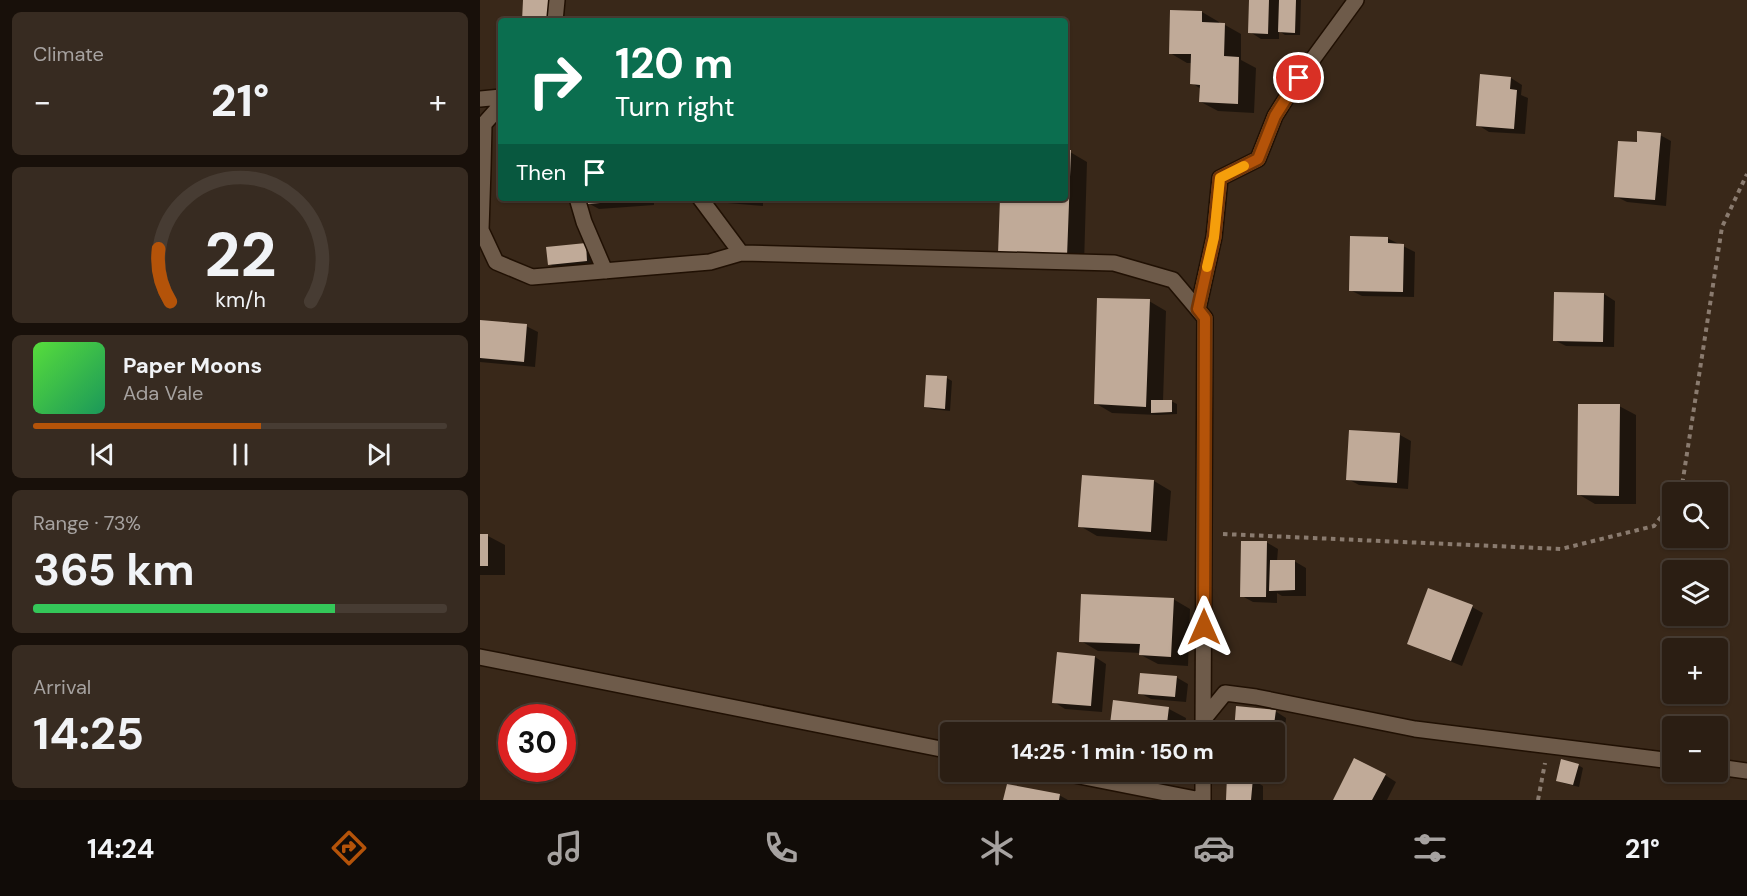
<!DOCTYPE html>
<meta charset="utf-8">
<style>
body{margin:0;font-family:"DM Sans",sans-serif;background:#372b21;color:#f1f3f6;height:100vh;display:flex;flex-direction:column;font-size:22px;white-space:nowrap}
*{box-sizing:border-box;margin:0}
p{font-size:20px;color:#a6a2a0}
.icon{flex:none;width:33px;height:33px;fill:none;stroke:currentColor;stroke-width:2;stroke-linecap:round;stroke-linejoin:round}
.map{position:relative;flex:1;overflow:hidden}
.sheet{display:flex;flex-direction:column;gap:12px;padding:12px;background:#18100a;width:480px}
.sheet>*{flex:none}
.hud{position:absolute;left:18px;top:18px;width:570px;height:183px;border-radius:6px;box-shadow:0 2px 4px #0004,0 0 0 2px #473c33;background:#0b6e4f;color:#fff;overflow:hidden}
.controls{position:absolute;left:1182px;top:482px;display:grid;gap:12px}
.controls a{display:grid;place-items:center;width:66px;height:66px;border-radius:6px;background:#2b1e13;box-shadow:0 2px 4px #0004,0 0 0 2px #473c33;font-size:30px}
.speed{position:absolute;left:18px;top:704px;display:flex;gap:12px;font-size:30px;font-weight:700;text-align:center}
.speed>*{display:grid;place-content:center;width:78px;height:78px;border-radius:50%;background:#2b1e13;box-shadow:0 2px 4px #0004,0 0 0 2px #473c33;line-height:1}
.speed .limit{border:9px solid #d22;background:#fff;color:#111}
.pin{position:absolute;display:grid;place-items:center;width:51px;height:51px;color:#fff;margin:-26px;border:3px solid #fff;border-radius:50%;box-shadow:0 2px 6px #0007}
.me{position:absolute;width:66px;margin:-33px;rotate:0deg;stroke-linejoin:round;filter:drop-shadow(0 0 4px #0008)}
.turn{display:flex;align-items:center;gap:21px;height:126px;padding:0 18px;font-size:27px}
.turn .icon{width:78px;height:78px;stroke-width:2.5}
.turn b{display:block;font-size:42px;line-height:51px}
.then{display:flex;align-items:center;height:57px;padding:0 18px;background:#0003;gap:12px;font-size:22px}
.big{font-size:45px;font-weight:700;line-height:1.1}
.sheet .tile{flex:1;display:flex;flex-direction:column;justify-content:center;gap:9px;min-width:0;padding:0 21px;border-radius:9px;background:#372b21}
.sheet .dial{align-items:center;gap:0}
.dial svg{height:156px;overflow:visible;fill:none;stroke:#473c33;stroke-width:7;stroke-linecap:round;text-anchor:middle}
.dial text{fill:#f1f3f6;stroke:none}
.song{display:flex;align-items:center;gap:18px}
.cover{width:72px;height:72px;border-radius:9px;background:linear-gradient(135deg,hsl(110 70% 55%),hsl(150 70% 35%))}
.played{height:6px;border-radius:3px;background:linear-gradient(90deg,#b45309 55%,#473c33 55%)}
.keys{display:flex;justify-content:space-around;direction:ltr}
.heat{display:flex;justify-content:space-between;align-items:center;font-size:33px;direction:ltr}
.charge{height:9px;border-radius:4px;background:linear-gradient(90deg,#34c759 73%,#473c33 0)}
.trip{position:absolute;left:460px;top:722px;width:345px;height:60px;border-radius:6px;background:#2b1e13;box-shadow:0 2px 4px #0004,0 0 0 2px #473c33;font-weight:700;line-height:60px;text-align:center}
.menu{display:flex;height:96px;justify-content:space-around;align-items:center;background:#110c08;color:#a6a2a0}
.menu .icon{width:42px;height:42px}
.menu .selected{color:#b45309}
.menu b{font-size:27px;color:#f1f3f6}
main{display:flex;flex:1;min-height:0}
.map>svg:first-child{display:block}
</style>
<main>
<section class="sheet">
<div class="tile"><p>Climate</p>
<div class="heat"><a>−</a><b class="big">21°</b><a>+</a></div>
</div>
<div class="tile dial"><svg viewBox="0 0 100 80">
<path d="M14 69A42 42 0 1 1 86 69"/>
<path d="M14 69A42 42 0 0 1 8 42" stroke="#b45309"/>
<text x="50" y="56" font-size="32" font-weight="700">22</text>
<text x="50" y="72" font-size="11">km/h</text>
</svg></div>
<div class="tile">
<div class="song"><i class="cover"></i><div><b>Paper Moons</b><p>Ada Vale</p></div></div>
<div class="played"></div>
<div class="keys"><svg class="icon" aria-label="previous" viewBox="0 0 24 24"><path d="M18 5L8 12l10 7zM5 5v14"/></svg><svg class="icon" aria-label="pause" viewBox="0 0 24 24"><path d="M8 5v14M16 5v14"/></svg><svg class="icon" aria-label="next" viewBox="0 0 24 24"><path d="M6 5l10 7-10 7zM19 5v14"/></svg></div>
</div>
<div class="tile"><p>Range · 73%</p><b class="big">365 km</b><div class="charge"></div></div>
<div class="tile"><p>Arrival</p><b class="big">14:25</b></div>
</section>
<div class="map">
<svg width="1267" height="800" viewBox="0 0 1267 800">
<rect width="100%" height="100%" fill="#392819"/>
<path fill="#0007" d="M 771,0 L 821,0 L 820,35 L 805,35 L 799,31 L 799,39 L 781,39 L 770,32 Z
M 722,12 L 739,22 L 739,24 L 745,25 L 761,34 L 761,60 L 776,68 L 774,113 L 738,111 L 721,102 L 721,89 L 712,83 L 713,63 L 707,63 L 690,53 Z
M 1031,78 L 1042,85 L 1041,95 L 1048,98 L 1045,134 L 1009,132 L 998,125 Z
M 1180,135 L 1191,141 L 1186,206 L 1147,202 L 1135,196 L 1158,144 Z
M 585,152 L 590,152 L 607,162 L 604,265 L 537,263 L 522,198 L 585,198 Z
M 108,198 L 174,198 L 174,205 L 119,209 L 108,203 Z
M 228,198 L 283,198 L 283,206 L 236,202 Z
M 907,238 L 935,252 L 934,297 L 882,296 L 870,290 Z
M 105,245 L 111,248 L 112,263 L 74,267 L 69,264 Z
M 1124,294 L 1135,301 L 1134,347 L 1086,346 L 1074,340 Z
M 669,301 L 686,311 L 683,401 L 691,401 L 697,404 L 697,414 L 677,415 L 678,415 L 632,413 L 615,403 Z
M 0,322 L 46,326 L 58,332 L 55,367 L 0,362 Z
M 448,376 L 467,378 L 472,381 L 470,411 L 451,409 L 445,406 Z
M 1139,406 L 1156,415 L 1156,504 L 1115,504 L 1098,494 Z
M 920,435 L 931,441 L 928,489 L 879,485 L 868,479 Z
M 674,481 L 691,491 L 687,541 L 617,536 L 600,526 Z
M 0,535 L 8,536 L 25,545 L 25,575 L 0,575 Z
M 786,542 L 798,549 L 797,561 L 814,561 L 826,568 L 826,596 L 802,596 L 797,593 L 797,603 L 773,602 L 762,596 Z
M 693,599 L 710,609 L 708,666 L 678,664 L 661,655 L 661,653 L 618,651 L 601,641 Z
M 992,607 L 1003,613 L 982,666 L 940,649 L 928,643 Z
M 615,657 L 626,664 L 622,712 L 585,709 L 574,702 Z
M 696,677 L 708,684 L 706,702 L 671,699 L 660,693 Z
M 689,709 L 706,718 L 704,732 L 631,732 Z
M 795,711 L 806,718 L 803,753 L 795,752 L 795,732 L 755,732 Z
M 1098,765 L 1103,768 L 1099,787 L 1083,783 L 1077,780 Z
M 680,771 L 699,771 L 699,773 Z
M 905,775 L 916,782 L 907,800 L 855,800 Z
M 772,779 L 783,786 L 783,800 L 747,800 Z
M 579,795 L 588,800 L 525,800 Z"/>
<path fill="#c0aa98" d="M 43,0 L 72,0 L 70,21 L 42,21 Z
M 769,0 L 789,0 L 788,34 L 768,33 Z
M 799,0 L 816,0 L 815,33 L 798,32 Z
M 690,10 L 722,11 L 722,22 L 745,23 L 744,56 L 759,57 L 758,104 L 719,102 L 720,85 L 710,84 L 711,54 L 689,54 Z
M 1000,74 L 1031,77 L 1030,89 L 1037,90 L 1034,129 L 996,126 Z
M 1157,131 L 1181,133 L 1175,200 L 1134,197 L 1138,141 L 1157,142 Z
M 585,150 L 591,150 L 587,257 L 518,254 L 520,198 L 585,198 Z
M 106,198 L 162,198 L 162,200 L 106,204 Z
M 870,236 L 908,237 L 908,243 L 924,244 L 923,292 L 869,291 Z
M 106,243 L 107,261 L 68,265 L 66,247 Z
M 1074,292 L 1124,293 L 1123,342 L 1073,341 Z
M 617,298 L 670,299 L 666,407 L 614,404 Z
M 0,320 L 47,324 L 44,362 L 0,358 Z
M 446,375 L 467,376 L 465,409 L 444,407 Z
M 671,400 L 692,400 L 692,412 L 671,413 Z
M 1098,404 L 1140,404 L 1139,496 L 1097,495 Z
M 869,430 L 920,433 L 917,483 L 866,480 Z
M 602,475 L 674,480 L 671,532 L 598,527 Z
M 0,534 L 8,534 L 8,566 L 0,566 Z
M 761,541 L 787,541 L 786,597 L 760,597 Z
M 790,560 L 815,560 L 815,590 L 789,591 Z
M 948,588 L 993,605 L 971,661 L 927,644 Z
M 601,594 L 694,598 L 691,657 L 659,655 L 660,644 L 599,642 Z
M 577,652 L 615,656 L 611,706 L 572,703 Z
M 660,673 L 697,676 L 695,697 L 658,694 Z
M 633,700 L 689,707 L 686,732 L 629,732 Z
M 756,706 L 796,710 L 793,732 L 754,732 Z
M 874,758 L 906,774 L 892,800 L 853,800 Z
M 1081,759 L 1099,764 L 1093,785 L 1076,781 Z
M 747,776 L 773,778 L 771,800 L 746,800 Z
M 527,784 L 580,794 L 579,800 L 523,800 Z"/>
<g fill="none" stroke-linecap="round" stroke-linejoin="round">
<g stroke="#201003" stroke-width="18">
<path id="minor" d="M 75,21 L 77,0
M 0,99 L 21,97
M 21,105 L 4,124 L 3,168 L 1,230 L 16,262 L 52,277 L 230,262 L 261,253 L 634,263 L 693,280 L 725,318 L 723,732
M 97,198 L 104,222 L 125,271
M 220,198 L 261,253
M 718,309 L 734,237 L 740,178 L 778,159 L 795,116 L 819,78 L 876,0
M 0,657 L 471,751
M 723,720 L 745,693 L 776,697 L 935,729 L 1192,761
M 1238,767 L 1267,771
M 574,771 L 721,800
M 723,800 L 723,771"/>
</g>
<path stroke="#8a7b6f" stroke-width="4" stroke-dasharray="4.5 4.5" stroke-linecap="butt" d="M 1201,492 L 1242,227 L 1267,174
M 743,534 L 1081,549 L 1174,526 L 1192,503
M 1058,800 L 1065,763"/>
<use href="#minor" stroke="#6e5b4a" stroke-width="15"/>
</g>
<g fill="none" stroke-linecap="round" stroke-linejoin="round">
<g stroke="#753606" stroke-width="15">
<path id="route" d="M 724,627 L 725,318 L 718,309 L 734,237 L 740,178 L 778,159 L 795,116 L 819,78"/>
</g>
<use href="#route" stroke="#b45309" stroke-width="10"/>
<path stroke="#f59e0b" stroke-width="10" d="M 727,267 L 734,237 L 740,178 L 764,166"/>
</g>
</svg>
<div class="controls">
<a><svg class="icon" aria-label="search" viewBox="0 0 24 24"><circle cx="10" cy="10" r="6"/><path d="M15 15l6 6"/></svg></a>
<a><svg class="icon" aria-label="layers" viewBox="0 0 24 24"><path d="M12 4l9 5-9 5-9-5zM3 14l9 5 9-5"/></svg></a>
<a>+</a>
<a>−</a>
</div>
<div class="speed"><div class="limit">30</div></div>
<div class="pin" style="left:819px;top:78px;background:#d93025"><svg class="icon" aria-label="arrive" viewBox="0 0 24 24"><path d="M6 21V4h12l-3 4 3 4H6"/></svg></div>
<svg class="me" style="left:724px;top:627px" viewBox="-20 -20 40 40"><path d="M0-17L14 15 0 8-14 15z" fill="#b45309" stroke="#fff" stroke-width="4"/></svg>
<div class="trip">14:25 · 1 min · 150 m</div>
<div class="hud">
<div class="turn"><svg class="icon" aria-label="right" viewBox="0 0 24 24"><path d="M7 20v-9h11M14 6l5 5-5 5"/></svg><div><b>120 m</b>Turn right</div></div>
<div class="then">Then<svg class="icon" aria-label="arrive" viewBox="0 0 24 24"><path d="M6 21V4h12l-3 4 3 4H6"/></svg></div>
</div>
</div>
</main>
<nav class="menu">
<b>14:24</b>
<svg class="icon selected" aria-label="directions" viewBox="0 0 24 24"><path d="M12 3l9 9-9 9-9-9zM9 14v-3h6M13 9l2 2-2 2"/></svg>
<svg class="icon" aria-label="music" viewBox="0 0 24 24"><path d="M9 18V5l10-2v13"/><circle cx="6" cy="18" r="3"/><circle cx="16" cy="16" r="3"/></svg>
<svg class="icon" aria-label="phone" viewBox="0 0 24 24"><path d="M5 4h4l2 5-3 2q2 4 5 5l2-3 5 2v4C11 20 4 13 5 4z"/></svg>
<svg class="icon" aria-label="climate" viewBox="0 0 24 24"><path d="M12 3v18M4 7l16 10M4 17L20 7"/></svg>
<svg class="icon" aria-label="car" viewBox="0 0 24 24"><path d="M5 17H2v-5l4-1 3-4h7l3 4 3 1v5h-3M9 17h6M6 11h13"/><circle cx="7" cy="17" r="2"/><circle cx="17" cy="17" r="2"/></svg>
<svg class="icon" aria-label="filters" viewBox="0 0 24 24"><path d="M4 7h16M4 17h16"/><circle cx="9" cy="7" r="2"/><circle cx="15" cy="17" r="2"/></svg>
<b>21°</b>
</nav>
